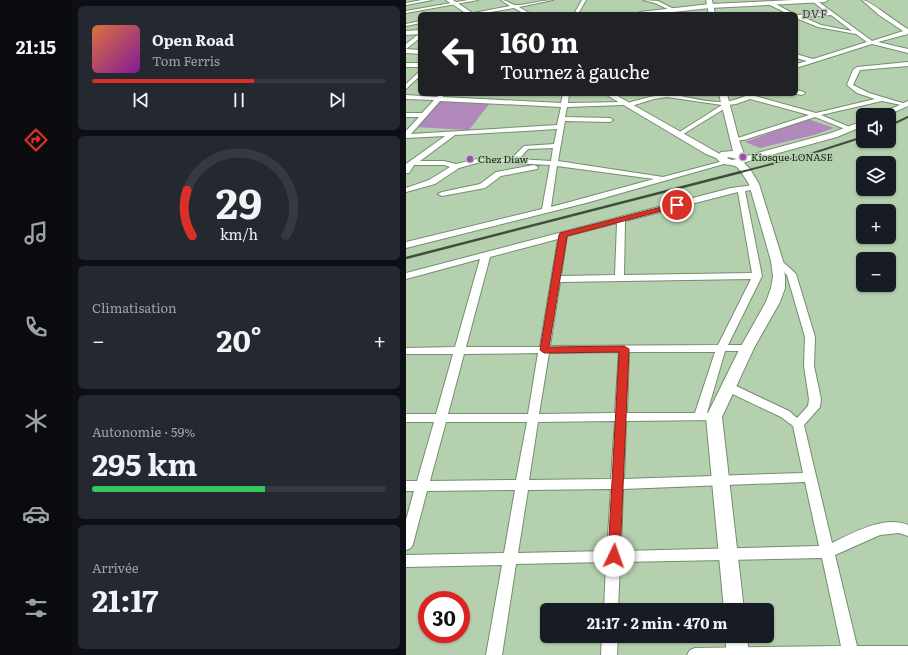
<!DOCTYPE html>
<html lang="fr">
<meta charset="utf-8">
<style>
body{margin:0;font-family:Literata,serif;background:#242831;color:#f1f3f6;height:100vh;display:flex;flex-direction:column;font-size:15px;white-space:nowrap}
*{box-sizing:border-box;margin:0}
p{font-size:13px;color:#9ea1a6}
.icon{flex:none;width:22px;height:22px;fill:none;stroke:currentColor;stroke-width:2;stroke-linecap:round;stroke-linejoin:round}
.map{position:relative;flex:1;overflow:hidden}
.sheet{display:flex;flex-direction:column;gap:6px;padding:6px;background:#0d0f14;width:334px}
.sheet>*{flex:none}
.top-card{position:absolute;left:12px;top:12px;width:380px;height:84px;border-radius:6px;box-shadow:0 1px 3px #0004;background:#202124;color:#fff;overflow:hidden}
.buttons{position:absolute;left:450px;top:108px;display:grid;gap:8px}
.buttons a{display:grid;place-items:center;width:40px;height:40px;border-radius:6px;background:#171b24;box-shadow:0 1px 3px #0004;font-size:20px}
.speed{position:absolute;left:12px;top:591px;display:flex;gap:8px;font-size:20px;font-weight:700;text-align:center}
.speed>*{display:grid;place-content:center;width:52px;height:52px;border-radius:50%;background:#171b24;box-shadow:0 1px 3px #0004;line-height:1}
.speed .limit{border:6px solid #d22;background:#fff;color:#111}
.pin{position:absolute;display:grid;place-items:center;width:34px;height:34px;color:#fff;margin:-17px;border:2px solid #fff;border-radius:50%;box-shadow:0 1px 4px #0007}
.me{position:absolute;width:44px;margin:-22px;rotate:3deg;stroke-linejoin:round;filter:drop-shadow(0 0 3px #0008)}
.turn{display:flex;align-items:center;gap:14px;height:84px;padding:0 16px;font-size:18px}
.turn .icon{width:52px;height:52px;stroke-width:2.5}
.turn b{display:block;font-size:28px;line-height:34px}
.big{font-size:30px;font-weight:700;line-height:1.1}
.sheet .widget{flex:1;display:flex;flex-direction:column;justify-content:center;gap:6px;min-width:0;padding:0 14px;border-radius:6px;background:#242831}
.sheet .dial{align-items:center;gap:0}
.dial svg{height:104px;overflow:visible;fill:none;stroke:#363941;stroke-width:7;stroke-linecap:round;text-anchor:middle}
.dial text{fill:#f1f3f6;stroke:none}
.song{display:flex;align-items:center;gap:12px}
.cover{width:48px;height:48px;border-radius:6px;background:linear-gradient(135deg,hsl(20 70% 55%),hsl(290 70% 35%))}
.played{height:4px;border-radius:2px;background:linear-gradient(90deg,#d93025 55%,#363941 55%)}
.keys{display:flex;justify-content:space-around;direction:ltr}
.heat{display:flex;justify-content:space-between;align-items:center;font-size:22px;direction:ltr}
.charge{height:6px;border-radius:3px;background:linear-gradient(90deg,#34c759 59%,#363941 0)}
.trip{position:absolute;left:134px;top:603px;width:234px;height:40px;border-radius:6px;background:#171b24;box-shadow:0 1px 3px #0004;font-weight:700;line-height:40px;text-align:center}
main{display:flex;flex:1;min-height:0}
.menu{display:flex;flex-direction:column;width:72px;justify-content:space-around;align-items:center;background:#090b0e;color:#9ea1a6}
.menu .icon{width:28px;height:28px}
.menu .on{color:#d93025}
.menu b{font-size:18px;color:#f1f3f6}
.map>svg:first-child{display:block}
</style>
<main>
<nav class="menu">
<b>21:15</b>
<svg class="icon on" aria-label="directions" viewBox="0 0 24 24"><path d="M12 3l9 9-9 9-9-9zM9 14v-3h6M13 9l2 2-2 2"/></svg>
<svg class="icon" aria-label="music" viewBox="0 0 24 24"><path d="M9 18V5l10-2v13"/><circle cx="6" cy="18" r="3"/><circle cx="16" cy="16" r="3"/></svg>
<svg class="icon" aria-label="phone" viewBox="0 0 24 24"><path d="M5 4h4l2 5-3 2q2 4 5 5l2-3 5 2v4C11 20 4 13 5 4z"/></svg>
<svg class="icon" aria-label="climate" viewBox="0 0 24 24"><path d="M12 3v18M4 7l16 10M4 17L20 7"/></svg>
<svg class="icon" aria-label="car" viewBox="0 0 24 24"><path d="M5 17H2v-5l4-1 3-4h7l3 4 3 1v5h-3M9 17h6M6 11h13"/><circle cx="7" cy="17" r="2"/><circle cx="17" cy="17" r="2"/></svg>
<svg class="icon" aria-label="filters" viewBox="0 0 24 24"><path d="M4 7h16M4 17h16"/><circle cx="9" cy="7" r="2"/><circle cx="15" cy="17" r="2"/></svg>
</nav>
<section class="sheet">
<div class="widget">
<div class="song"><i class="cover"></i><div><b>Open Road</b><p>Tom Ferris</p></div></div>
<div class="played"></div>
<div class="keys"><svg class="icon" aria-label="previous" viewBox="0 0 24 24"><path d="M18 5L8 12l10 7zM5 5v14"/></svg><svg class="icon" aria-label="pause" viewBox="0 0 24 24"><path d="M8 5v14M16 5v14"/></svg><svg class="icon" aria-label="next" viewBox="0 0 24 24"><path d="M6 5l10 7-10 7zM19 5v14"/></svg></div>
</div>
<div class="widget dial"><svg viewBox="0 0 100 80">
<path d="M14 69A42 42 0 1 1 86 69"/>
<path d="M14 69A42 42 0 0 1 10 34" stroke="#d93025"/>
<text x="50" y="56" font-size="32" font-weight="700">29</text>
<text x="50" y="72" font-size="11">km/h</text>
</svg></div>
<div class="widget"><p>Climatisation</p>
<div class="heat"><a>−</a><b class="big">20°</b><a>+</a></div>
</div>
<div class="widget"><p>Autonomie · 59%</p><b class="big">295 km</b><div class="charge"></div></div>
<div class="widget"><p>Arrivée</p><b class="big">21:17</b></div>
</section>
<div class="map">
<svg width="502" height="655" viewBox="0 0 502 655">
<rect width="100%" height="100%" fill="#b5d0af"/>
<path fill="#b088ba" d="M 34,101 L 84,103 L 63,130 L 9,127 Z
M 402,119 L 428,128 L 408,135 L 354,148 L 339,142 Z"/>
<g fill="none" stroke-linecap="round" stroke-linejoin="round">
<g stroke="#748e6e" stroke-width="2">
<path id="minor" d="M 16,0 L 26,0 L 0,5 L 0,3 Z
M 62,0 L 72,0 L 0,13 L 0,11 Z
M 95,0 C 101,0 104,4 109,5 C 116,6 137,0 147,0 L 113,7 L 125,14 L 119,14 L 108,8 L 72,14 L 62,14 L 104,6 Z
M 176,0 L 180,0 L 172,14 L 168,14 Z
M 237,0 L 252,1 L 270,10 L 266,11 L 249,3 Z
M 405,0 L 410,0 L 466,41 L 497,31 L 473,15 L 456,0 C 464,0 492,24 502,29 L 502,34 L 472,42 L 502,49 L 502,53 L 466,44 L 390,68 L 390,64 L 401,61 L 390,58 L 390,54 L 407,59 L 461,42 L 450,34 L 412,27 L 390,18 L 390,15 L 421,13 ZM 425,15 L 446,31 L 415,25 L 397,17 Z
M 362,2 L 366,2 L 388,14 L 382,14 L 362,4 Z
M 14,21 L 14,23 L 0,26 L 0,24 Z
M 14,33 L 14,38 L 0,49 L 0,44 Z
M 0,49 L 14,50 L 14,54 L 0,53 Z
M 502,62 L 502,66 L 454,70 L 447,85 L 463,93 L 500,104 L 500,106 L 476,101 L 415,115 L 446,128 L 446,130 L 444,131 L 409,117 L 338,140 L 326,141 L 326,139 L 335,137 L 403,115 L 344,99 L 330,104 L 322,105 L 321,107 L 274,136 L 271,134 L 272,133 L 316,105 L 261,97 L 248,99 L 222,107 L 219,105 C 223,102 228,101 233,100 C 270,87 285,103 319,102 C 330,101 340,94 351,94 L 349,96 L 410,113 L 469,99 L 451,93 L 441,85 L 447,70 L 451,67 Z
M 0,63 L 14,63 L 14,67 L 0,67 Z
M 14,71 L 14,76 L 0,89 L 0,84 Z
M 390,90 L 398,92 L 399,93 L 396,95 L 390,94 Z
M 35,94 L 37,95 L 37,97 L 155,103 L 157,94 L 163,94 L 162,103 L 219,102 L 220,103 L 217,105 L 161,107 L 159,117 L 204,118 L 207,120 L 204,122 L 159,121 L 152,161 L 257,177 L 321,160 L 325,162 L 180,203 L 0,248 L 0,242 L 136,209 L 144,165 L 85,162 L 71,163 L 53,168 L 29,184 L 0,192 L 0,188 L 23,180 L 44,167 L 38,165 L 8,165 L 3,173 L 0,173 L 0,164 L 39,136 L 0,138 L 0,131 L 13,117 L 0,117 L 0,113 L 16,113 L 28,100 L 0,99 L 0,95 L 31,97 ZM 34,101 L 155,107 L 151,125 L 5,134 ZM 151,129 L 148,144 L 118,146 L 105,159 L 71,159 L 50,164 L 38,161 L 14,161 L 49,135 ZM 147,148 L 145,161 L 113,159 L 122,149 ZM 151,166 L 248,179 L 145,207 Z
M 128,165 L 132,167 L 131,169 L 95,176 L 79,188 L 36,196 L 32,194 L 36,192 L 74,184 L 90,172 Z
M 348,185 L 351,185 L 351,189 L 339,191 L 356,276 L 322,345 L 341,345 L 346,348 L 341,351 L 319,351 L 301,413 L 312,414 L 314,417 L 312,420 L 220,421 L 218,479 L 397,473 L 387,426 L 375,417 L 318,390 L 317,387 L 318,384 L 326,384 L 383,411 L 391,418 L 402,406 L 403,399 L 398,366 L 399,337 L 381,275 L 367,261 L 368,259 L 374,259 L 390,274 L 409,337 L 408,366 L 415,399 L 414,407 L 398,425 L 426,543 C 447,533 478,515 502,525 L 502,536 L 493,533 L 474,535 L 429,555 L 451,646 L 502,646 L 502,655 L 281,655 L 284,650 L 289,648 L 435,646 L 416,558 L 214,562 L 212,610 L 198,610 L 200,562 L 110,564 L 96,655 L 80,655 L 96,565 L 0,567 L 0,555 L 98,553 L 109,490 L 21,491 L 7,544 L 5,548 L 0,550 L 0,520 L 8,491 L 0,491 L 0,481 L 11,481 L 28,422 L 0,422 L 0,414 L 30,414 L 47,354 L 0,354 L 0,348 L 49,347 L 74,259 L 0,279 L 0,273 L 325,188 ZM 332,192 L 346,273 L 218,275 L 219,221 ZM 211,223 L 209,275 L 155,276 L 161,236 ZM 152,239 L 134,347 L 60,347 L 84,257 ZM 345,279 L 312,345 L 144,346 L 154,282 ZM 213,352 L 209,413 L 133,414 L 143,353 ZM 223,352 L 309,352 L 289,413 L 221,413 ZM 132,353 L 122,414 L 42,414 L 58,354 ZM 209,421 L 205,479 L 123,480 L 132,422 ZM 40,422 L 121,422 L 110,480 L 24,481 ZM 399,482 L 413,546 L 215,551 L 217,489 ZM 205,489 L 201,551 L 112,553 L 122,490 Z
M 196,636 L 212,636 L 211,655 L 195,655 Z"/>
</g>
<g stroke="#748e6e" stroke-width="2">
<path id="tertiary" d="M 40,0 L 47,0 L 68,14 L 61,14 Z
M 387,0 L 422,0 L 419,2 L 304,8 L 249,14 L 231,14 L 234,12 L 304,4 Z
M 14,30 L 14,34 L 0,35 L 0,31 Z
M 199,94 L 208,94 L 319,157 L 315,160 L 300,154 Z
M 502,101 L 502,106 L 482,115 L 472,115 Z
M 457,121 L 457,126 L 431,137 L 336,163 L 332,160 L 333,158 L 425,133 Z"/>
</g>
<g stroke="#748e6e" stroke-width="2">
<path id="secondary" d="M 300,0 L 306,0 L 309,14 L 303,14 Z
M 313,94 L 321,94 L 333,140 L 338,154 L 342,159 L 338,163 L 344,169 L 353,184 L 377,261 L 379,277 L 379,288 L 374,302 L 348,348 L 316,417 L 338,610 L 318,610 L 300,417 L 334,348 L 360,302 L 365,288 L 367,277 L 365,261 L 343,184 C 339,178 336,172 331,167 C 324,163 317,167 310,158 L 315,152 L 327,151 ZM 322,157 L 331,159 L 326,160 L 321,158 Z
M 319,636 L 341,636 L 343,655 L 321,655 Z"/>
</g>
<use href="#minor" fill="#fff" fill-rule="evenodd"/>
<use href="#tertiary" fill="#fff" fill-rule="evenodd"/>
<use href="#secondary" fill="#fff" fill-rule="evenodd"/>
<path stroke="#3f4d3b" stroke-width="2" d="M 483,126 L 502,117
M 331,173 L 404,154 L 457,137"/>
<path stroke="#3f4d3b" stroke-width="2.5" d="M 0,258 L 335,172"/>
</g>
<path fill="#d93025" stroke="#8d1f18" d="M 271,203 L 275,205 L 274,206 L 161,236 L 143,347 L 218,346 L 223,349 L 214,556 L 212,560 L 208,562 L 204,560 L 202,556 L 213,352 L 138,353 L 134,350 L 153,235 L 154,233 Z"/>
<g fill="#a14ab6" stroke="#b5d0af" stroke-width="1.5">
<circle cx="337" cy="157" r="4"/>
<circle cx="64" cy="159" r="4"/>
</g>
<g text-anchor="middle" stroke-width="3" stroke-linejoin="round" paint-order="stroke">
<g font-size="10" fill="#151e12" stroke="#b5d0af" text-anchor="start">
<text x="345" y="161">Kiosque LONASE</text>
<text x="72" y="163">Chez Diaw</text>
</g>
<g font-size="11" letter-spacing="1" fill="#53295d" stroke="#b5d0af">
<text x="409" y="18">DVF</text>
</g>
</g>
</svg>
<div class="buttons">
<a><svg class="icon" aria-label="sound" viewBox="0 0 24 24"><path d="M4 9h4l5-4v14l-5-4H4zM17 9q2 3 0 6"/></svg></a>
<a><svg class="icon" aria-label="layers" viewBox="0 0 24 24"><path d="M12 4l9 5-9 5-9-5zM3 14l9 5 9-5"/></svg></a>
<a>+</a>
<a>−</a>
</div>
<div class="speed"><div class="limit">30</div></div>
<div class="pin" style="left:271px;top:205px;background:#d93025"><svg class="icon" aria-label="arrive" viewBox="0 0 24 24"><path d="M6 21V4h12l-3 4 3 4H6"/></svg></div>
<svg class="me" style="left:208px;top:556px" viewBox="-20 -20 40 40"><circle r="19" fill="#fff"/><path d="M0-13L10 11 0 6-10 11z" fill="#d93025"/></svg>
<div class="trip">21:17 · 2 min · 470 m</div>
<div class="top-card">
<div class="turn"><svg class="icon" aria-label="left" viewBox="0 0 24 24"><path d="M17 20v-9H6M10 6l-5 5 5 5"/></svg><div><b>160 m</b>Tournez à gauche</div></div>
</div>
</div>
</main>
